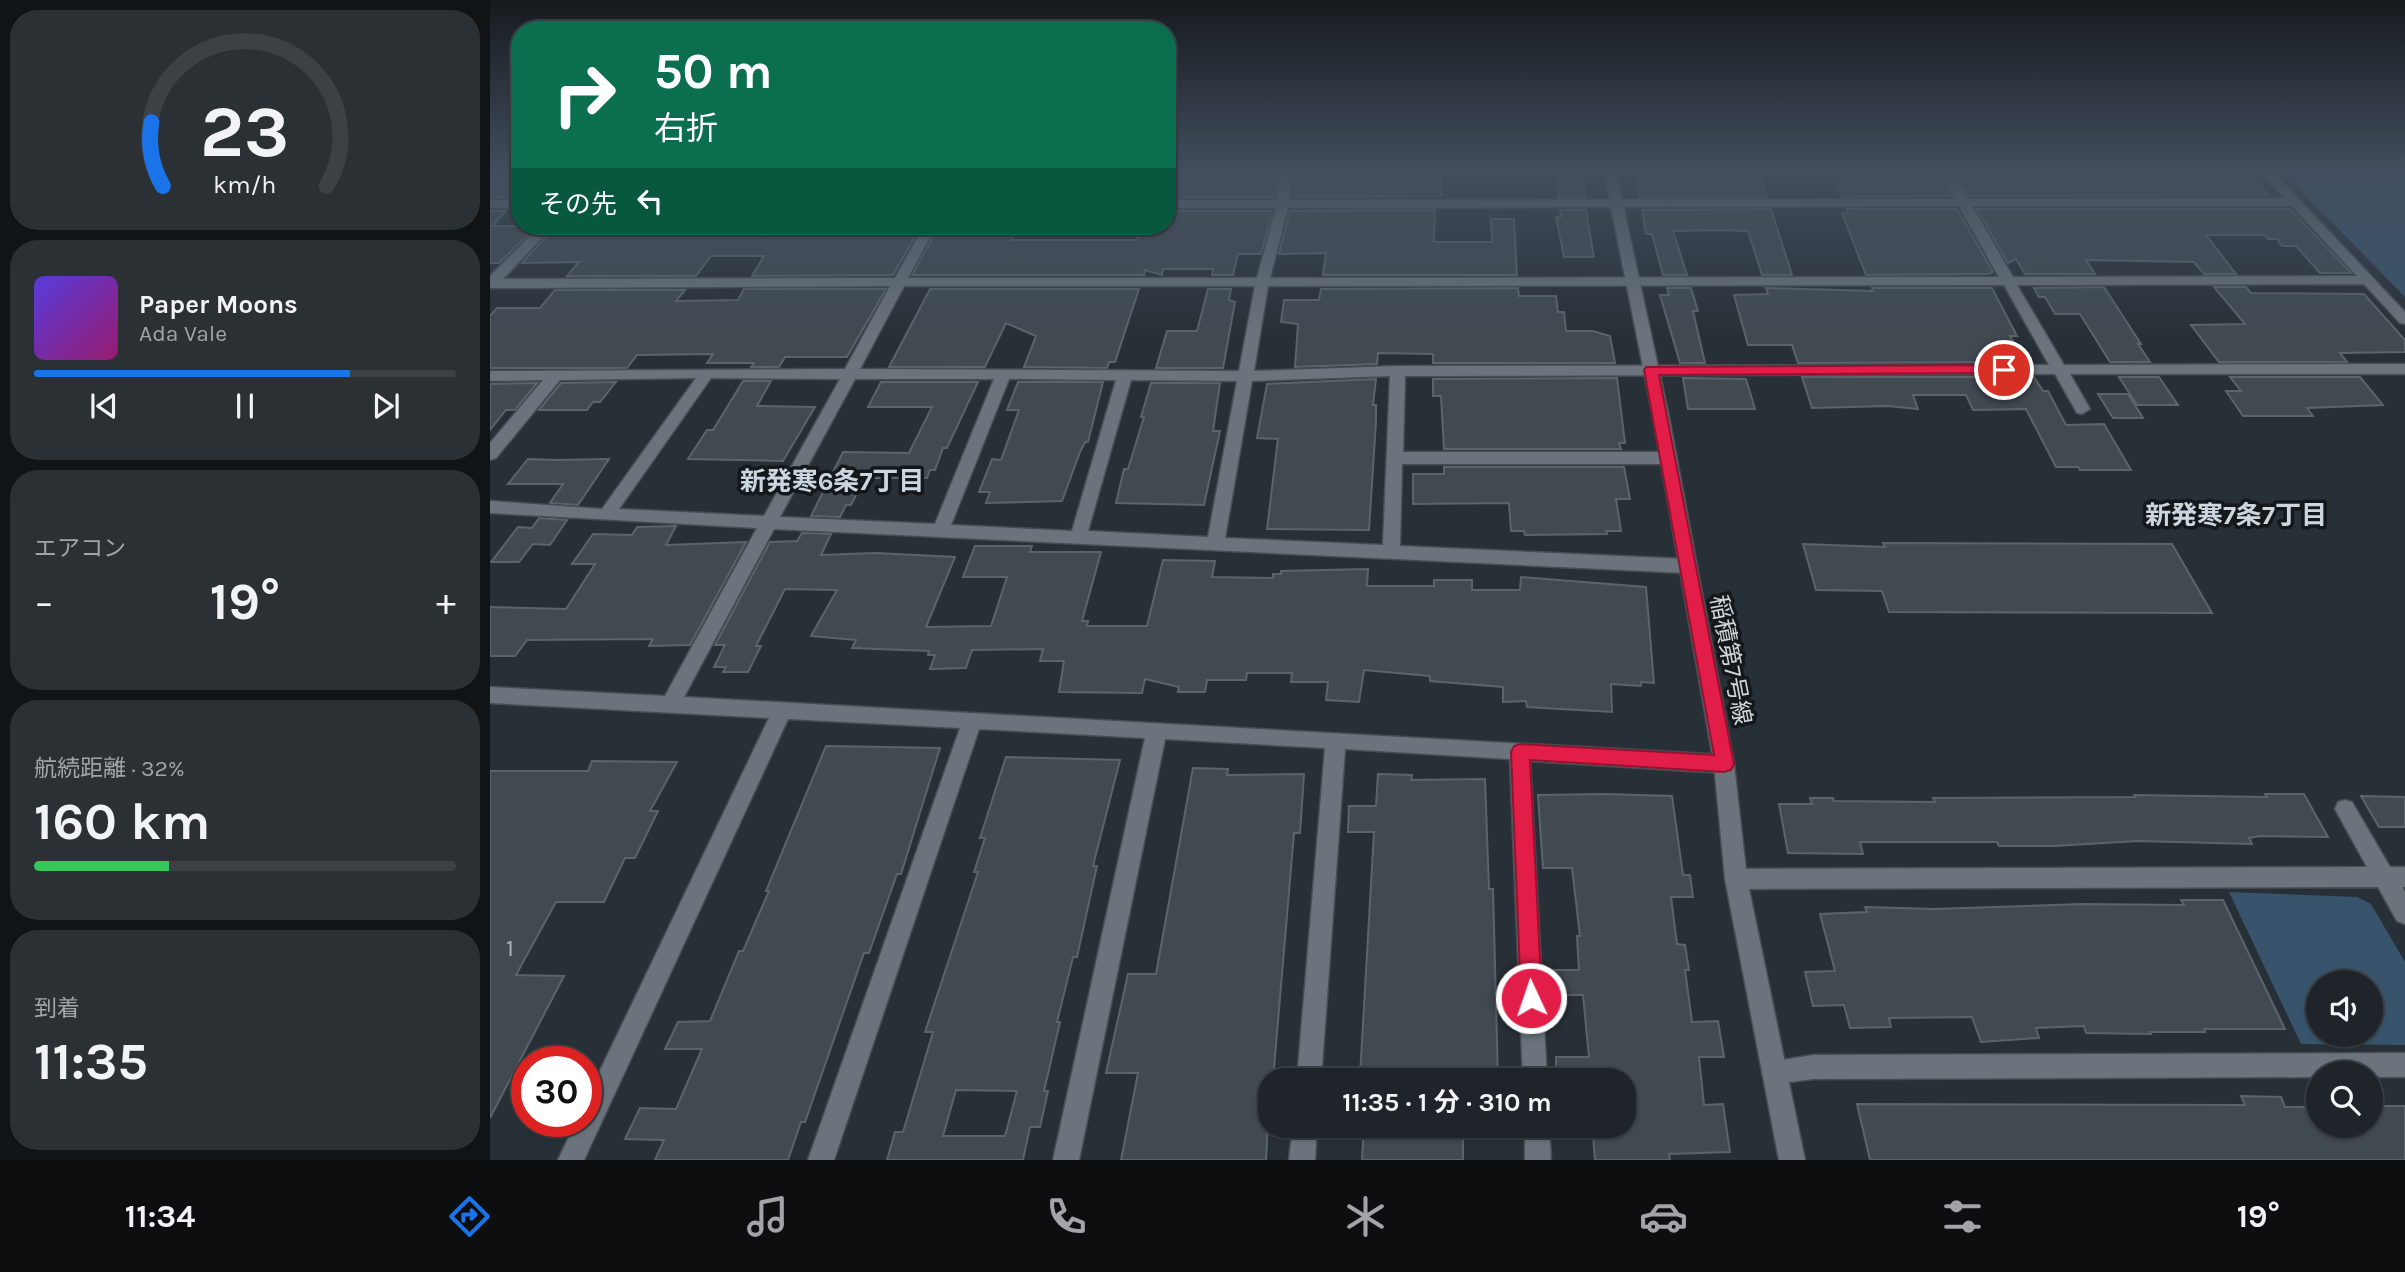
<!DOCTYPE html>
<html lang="ja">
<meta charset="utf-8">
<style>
body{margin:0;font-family:Karla,"Noto Sans JP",sans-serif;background:#2b3035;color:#f1f3f6;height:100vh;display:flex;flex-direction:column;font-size:26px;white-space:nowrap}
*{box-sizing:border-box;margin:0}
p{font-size:23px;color:#a1a4a8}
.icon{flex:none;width:38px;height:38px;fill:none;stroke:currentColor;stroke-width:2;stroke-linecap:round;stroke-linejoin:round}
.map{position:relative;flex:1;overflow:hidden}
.drawer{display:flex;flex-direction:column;gap:10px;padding:10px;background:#101417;width:490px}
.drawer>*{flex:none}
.banner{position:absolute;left:21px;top:21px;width:665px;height:214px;border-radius:28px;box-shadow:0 2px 5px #0004,0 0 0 2px #3c4146;background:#0b6e4f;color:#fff;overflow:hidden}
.controls{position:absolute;left:1816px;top:970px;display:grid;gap:14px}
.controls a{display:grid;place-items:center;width:77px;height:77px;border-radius:50%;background:#1e2429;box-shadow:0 2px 5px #0004,0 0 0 2px #3c4146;font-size:35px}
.speed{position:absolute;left:21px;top:1046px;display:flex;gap:14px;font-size:35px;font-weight:700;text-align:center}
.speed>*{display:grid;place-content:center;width:91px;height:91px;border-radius:50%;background:#1e2429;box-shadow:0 2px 5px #0004,0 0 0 2px #3c4146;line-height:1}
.speed .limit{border:10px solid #d22;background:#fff;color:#111}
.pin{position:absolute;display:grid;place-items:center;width:60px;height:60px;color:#fff;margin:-30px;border:4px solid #fff;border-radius:50%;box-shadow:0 2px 7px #0007}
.me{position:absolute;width:77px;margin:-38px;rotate:357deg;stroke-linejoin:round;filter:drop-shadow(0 0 5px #0008)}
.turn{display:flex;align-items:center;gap:24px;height:147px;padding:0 28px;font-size:32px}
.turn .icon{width:91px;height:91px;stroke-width:2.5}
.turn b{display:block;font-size:49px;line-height:60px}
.then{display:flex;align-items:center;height:66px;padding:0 28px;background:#0003;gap:14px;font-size:26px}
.big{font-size:52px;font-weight:700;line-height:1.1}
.drawer .card{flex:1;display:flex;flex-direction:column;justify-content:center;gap:10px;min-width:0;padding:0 24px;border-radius:28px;background:#2b3035}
.drawer .dial{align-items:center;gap:0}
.dial svg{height:182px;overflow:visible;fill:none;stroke:#3c4146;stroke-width:7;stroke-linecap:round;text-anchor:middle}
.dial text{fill:#f1f3f6;stroke:none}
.song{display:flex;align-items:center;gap:21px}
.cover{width:84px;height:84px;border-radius:10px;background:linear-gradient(135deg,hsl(250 70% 55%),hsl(320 70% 35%))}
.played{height:7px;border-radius:4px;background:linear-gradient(90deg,#1a73e8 75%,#3c4146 75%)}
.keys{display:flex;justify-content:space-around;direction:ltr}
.heat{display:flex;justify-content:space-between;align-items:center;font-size:38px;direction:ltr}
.charge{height:10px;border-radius:5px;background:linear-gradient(90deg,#34c759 32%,#3c4146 0)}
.trip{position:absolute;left:768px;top:1068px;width:378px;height:70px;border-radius:28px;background:#1e2429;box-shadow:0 2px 5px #0004,0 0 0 2px #3c4146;font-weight:700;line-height:70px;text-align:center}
.menu{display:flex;height:112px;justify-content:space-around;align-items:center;background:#0c0e10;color:#a1a4a8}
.menu .icon{width:49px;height:49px}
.menu .current{color:#1a73e8}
.menu b{font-size:32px;color:#f1f3f6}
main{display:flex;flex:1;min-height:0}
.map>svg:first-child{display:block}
</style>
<main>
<section class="drawer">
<div class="card dial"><svg viewBox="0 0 100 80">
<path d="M14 69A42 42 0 1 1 86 69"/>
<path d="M14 69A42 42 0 0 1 9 41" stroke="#1a73e8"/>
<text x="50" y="56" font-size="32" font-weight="700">23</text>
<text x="50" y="72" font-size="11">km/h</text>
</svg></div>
<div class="card">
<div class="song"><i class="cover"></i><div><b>Paper Moons</b><p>Ada Vale</p></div></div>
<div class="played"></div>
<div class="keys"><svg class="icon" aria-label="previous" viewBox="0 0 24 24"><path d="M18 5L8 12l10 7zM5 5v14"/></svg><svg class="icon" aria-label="pause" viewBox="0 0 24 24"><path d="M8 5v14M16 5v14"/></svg><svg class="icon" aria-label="next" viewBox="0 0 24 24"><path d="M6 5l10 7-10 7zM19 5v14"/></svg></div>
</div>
<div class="card"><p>エアコン</p>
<div class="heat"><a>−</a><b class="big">19°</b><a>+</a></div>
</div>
<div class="card"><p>航続距離 · 32%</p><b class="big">160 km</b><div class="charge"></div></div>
<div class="card"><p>到着</p><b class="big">11:35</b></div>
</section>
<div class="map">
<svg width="1915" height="1160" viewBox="0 0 1915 1160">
<rect width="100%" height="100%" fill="#283037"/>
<path fill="#37546c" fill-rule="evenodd" d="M 1793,172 L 1915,172 L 1915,297 Z
M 1739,892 L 1867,897 L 1881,904 L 1915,962 L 1915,1045 L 1811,1044 ZM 1829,982 L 1881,982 L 1881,1034 L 1829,1034 Z"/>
<path fill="#414a51" stroke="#5b646b" stroke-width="2" fill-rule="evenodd" d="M 677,172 L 787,172 L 785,197 L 677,197 Z
M 805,172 L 951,172 L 951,196 L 803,197 Z
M 1067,172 L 1092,172 L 1095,197 L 1069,197 Z
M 1145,172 L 1268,172 L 1277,197 L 1150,197 Z
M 1402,172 L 1447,172 L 1461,196 L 1352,197 L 1343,174 Z
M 1465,172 L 1756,172 L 1779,195 L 1479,196 Z
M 0,176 L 30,176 L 30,197 L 0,197 Z
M 1281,209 L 1302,275 L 1272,275 L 1258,231 L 1228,230 L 1183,231 L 1197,275 L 1173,275 L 1162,234 L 1156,234 L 1152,210 Z
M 1356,209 L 1467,209 L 1503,272 L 1498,274 L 1376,275 L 1352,213 L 1358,213 Z
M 1487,209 L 1800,209 L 1861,273 L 1830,273 L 1806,246 L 1792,246 L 1787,239 L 1778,239 L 1775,235 L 1716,235 L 1746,274 L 1714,274 L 1704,262 L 1596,260 L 1605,274 L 1535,274 L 1526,259 L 1518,263 Z
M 945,210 L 944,242 L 1002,242 L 1001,219 L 1024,219 L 1027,275 L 833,275 L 836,253 L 789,254 L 800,211 Z
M 1070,210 L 1096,210 L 1104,257 L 1074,257 L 1066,217 L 1071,217 Z
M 0,211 L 16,211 L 2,226 L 47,226 L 9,263 L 0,263 Z
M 677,211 L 783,211 L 771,254 L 748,254 L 743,275 L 722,275 L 723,269 L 673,269 L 672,275 L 655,270 L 654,275 L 422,275 L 449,226 L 528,226 L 521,240 L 646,240 L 650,229 L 677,226 Z
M 66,226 L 431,226 L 403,275 L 262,276 L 274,256 L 221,256 L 206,276 L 77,276 L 89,262 L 32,263 Z
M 1614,287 L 1651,344 L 1648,344 L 1660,362 L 1620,362 L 1590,314 L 1565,314 L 1555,297 L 1549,297 L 1544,288 Z
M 1724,287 L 1756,287 L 1761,293 L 1874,294 L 1915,340 L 1915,352 L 1850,353 L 1857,362 L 1729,362 L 1701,325 L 1755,324 Z
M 1028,288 L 1029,296 L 1066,296 L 1068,312 L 1074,312 L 1076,331 L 1103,331 L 1120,336 L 1125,363 L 943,363 L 943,354 L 888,353 L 887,364 L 805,367 L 808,324 L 791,322 L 794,300 L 829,300 L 831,289 Z
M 1177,288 L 1201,288 L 1208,311 L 1203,311 L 1215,363 L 1190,363 L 1170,295 L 1179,295 Z
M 1276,288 L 1383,291 L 1382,288 L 1502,288 L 1527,336 L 1520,336 L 1536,362 L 1308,363 L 1302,345 L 1258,345 L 1244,295 L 1278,294 Z
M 254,289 L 396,289 L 357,357 L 295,357 L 289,367 L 261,367 L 264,363 L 217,363 L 223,354 L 147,355 L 137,368 L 0,368 L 0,316 L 7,308 L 50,308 L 65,290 L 195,290 L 186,301 L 248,300 Z
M 440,289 L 649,289 L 625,362 L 619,362 L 617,368 L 534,367 L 546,336 L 516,323 L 495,367 L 399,367 Z
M 718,289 L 741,289 L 739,300 L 745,302 L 733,368 L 666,368 L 677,331 L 707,331 Z
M 1312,377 L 1544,377 L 1553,391 L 1558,391 L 1576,425 L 1614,424 L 1641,470 L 1590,470 L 1588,467 L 1566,467 L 1536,409 L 1483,410 L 1476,395 L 1423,395 L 1428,409 L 1398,406 L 1322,408 Z
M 1629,377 L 1669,377 L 1688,405 L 1647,405 Z
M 1740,377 L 1870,377 L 1893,405 L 1817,408 L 1823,416 L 1753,416 L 1736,391 L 1751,391 Z
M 1127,378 L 1135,443 L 1129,443 L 1131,449 L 954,449 L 951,396 L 943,396 L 943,379 Z
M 1193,378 L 1256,379 L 1265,409 L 1198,409 Z
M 886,379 L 883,405 L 886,405 L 886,421 L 879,530 L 777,529 L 788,439 L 767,438 L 777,384 Z
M 253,381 L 281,381 L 267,406 L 325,407 L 293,461 L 198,459 L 217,430 L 223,430 Z
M 126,382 L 110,402 L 103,402 L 97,410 L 49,410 L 71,383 Z
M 391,382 L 488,382 L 457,448 L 453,448 L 445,470 L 440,470 L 437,478 L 375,478 L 361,505 L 356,505 L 350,517 L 321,516 L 353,452 L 419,453 L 442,407 L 378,407 Z
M 528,382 L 613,382 L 598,442 L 595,442 L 590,452 L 572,501 L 496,503 L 500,492 L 489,492 L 502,459 L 511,460 L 529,410 L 517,410 Z
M 47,383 L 25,410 L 16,410 L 0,430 L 0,384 Z
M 661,383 L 730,383 L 723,431 L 730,431 L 714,505 L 626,503 L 634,469 L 638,469 L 654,417 L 651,417 Z
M 1608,394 L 1638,394 L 1653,418 L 1623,418 Z
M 38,459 L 67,460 L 119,459 L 88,505 L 60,503 L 73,484 L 18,484 Z
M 954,467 L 1134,467 L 1140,499 L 1126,499 L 1131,531 L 1116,531 L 1117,534 L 1035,535 L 1034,531 L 1021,531 L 1019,503 L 923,504 L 923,474 L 954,474 Z
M 49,518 L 77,520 L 60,545 L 43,544 L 29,562 L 1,562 L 28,527 L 42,528 Z
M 186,526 L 176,545 L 256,542 L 200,645 L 159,646 L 163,639 L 37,640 L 25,656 L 0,656 L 0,607 L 76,609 L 105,564 L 82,564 L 103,534 L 142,535 L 147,527 Z
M 312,533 L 341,534 L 331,555 L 385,553 L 465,557 L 436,627 L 501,626 L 517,577 L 473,577 L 485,546 L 542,546 L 540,552 L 611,552 L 592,621 L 598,621 L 597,626 L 657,626 L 673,560 L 725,561 L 722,577 L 783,578 L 783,574 L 791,574 L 791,571 L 878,569 L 877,586 L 944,586 L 944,580 L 982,580 L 982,590 L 1030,590 L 1031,577 L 1156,587 L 1164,683 L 1151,682 L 1151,686 L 1121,684 L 1122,712 L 1037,707 L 1036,701 L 1013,702 L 1013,687 L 940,681 L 940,676 L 874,670 L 869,702 L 836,700 L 838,682 L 801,682 L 802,673 L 757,673 L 756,680 L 717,680 L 715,692 L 688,692 L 689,687 L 655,679 L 652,693 L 569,692 L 574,661 L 550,661 L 553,649 L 482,650 L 476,668 L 440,669 L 445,655 L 438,655 L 439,651 L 362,648 L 366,640 L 321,636 L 347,590 L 295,589 L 266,646 L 271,646 L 258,672 L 233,672 L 236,667 L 224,667 L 235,645 L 225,645 L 280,542 L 307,541 Z
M 1393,543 L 1682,544 L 1722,613 L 1399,612 L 1392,591 L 1326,590 L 1313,544 L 1395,547 Z
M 336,746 L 450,748 L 411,874 L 407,874 L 379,953 L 374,953 L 315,1122 L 311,1122 L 298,1160 L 165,1160 L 174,1140 L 135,1139 L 150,1108 L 186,1109 L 212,1049 L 175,1049 L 188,1022 L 220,1021 L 249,951 L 253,951 L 279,891 L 276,891 Z
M 516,757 L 630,760 L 603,866 L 607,866 L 587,957 L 583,957 L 567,1022 L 570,1022 L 554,1091 L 558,1091 L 550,1127 L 540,1127 L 533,1160 L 397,1160 L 405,1132 L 413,1132 L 443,1032 L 435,1032 L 488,872 L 484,872 L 495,838 L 490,838 ZM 466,1090 L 527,1091 L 515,1136 L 453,1136 Z
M 102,761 L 187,762 L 160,811 L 168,811 L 145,858 L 135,858 L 114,902 L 66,902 L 26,975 L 74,976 L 0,1118 L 0,771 L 98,771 Z
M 703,768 L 738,769 L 737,775 L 814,774 L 810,833 L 804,833 L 783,1080 L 780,1080 L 776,1160 L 631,1160 L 648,1073 L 616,1073 L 638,974 L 666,974 Z
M 888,774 L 922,775 L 921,780 L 995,779 L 999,889 L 1003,889 L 1008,1080 L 876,1080 L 876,1076 L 870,1076 L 884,832 L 858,832 L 859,806 L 886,806 Z
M 1116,794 L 1182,796 L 1193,875 L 1200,875 L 1203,897 L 1181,897 L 1187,944 L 1195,945 L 1199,970 L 1195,970 L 1202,1022 L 1228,1021 L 1234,1057 L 1209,1057 L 1214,1105 L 1233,1104 L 1240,1152 L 1179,1154 L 1180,1160 L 1105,1160 L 1102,1125 L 1134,1125 L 1134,1080 L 1066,1080 L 1066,1057 L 1099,1057 L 1093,995 L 1064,995 L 1063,970 L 1089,970 L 1087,936 L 1090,936 L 1082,868 L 1053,868 L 1048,795 Z
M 1775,794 L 1814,794 L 1838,837 L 1770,836 L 1759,838 L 1762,844 L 1648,841 L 1564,846 L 1509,846 L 1507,842 L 1370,842 L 1373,854 L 1298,853 L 1289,804 L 1322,804 L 1320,798 L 1343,798 L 1344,801 L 1445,802 L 1443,798 L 1645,797 L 1644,795 L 1777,797 Z
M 1871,796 L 1915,797 L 1915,827 L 1889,827 Z
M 1691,900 L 1733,900 L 1795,1029 L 1714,1029 L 1715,1032 L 1660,1032 L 1661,1034 L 1596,1033 L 1594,1026 L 1546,1028 L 1549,1038 L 1491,1042 L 1482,1017 L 1399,1018 L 1401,1027 L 1360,1028 L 1354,1005 L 1323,1006 L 1315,972 L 1345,971 L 1330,914 L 1377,912 L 1375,907 L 1445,909 L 1592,904 L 1694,905 Z
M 1751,1096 L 1791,1097 L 1795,1107 L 1825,1107 L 1829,1125 L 1881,1125 L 1881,1106 L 1915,1106 L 1915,1160 L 1380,1160 L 1367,1104 L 1755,1105 Z
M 874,1125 L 973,1128 L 973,1160 L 872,1160 Z"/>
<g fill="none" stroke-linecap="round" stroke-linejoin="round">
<g stroke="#474d53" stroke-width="3">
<path id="street" d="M 790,172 L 802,172 L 800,200 L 1465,199 L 1450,172 L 1462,172 L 1478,199 L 1795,198 L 1771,172 L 1783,172 L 1915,312 L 1915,324 L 1910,323 L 1874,284 L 1527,285 L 1574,365 L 1915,364 L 1915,374 L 1580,374 L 1600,409 L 1592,414 L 1587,413 L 1565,374 L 915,376 L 913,452 L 1178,452 L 1186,458 L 1178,464 L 912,464 L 910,546 L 1196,559 L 1205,566 L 1196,573 L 284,529 L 194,697 L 1234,755 L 1241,758 L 1244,764 L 1241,770 L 1234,773 L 1040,761 L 1057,1080 L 1033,1080 L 1020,759 L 855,749 L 831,1080 L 807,1080 L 835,748 L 675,739 L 589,1160 L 563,1160 L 655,738 L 489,729 L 344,1160 L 318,1160 L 470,728 L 298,719 L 94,1160 L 68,1160 L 86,1122 L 96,1122 L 96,1100 L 279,718 L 0,703 L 0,687 L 175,696 L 267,528 L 0,513 L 0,501 L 112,509 L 206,378 L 70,380 L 6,458 L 0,460 L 0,443 L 53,380 L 0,381 L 0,371 L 355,369 L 400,286 L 0,288 L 0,276 L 50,226 L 63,226 L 13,279 L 405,278 L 434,226 L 446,226 L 418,278 L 767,278 L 786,208 L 677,208 L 677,200 L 787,200 ZM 1469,206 L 1509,277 L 780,278 L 798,208 ZM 1482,206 L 1802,206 L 1867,276 L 1523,277 ZM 1514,285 L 1559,365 L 908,366 L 764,371 L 778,286 ZM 414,286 L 765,286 L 749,371 L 370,369 ZM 900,376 L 893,545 L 735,538 L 762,381 ZM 221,378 L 350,379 L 274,516 L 129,509 ZM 365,379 L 504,379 L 445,524 L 290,517 ZM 519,379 L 626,380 L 582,531 L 461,525 ZM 641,380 L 747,381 L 718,537 L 598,531 Z
M 0,200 L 30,200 L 30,208 L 0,208 Z
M 1855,800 L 1862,802 L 1900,867 L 1915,867 L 1915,887 L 1912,887 L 1915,892 L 1915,924 L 1907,921 L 1888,887 L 1246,889 L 1238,886 L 1235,879 L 1238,872 L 1246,869 L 1877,867 L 1845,809 L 1848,802 Z
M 1915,1053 L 1915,1077 L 1881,1077 L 1881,1073 L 1829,1073 L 1829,1077 L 1323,1079 L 1284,1084 L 1275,1081 L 1272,1072 L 1275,1063 L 1323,1055 Z
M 803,1125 L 827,1125 L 825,1160 L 799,1160 Z
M 1035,1125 L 1059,1125 L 1061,1160 L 1035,1160 Z"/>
</g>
<g stroke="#474d53" stroke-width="3">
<path id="secondary" d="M 1114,172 L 1126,172 L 1179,417 L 1244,764 L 1257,879 L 1315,1160 L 1289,1160 L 1235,879 L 1224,764 L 1163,417 Z"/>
</g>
<use href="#street" fill="#6b747c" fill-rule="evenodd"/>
<use href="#secondary" fill="#6b747c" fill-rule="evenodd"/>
</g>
<linearGradient id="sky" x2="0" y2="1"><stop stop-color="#161a1e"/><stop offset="0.51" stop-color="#424e5e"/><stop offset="1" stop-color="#424e5e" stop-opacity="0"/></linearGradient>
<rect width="1915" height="334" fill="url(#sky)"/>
<path fill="#e11d48" stroke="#92132f" stroke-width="2" d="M 1514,365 L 1520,370 L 1518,373 L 1169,375 L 1244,764 L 1241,770 L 1234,772 L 1040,760 L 1052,998 L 1049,1005 L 1041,1008 L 1034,1005 L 1031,998 L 1021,752 L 1024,746 L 1030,744 L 1224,755 L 1154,370 L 1156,367 Z"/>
<g text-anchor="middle" stroke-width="7" stroke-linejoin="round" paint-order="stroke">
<g font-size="24" fill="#d1d6da" stroke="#14181b">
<text transform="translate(1241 660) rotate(79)" y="8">稲積第7号線</text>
</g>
<g font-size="24" fill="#adb3b8">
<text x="20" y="956">1</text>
</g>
<g font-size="26" font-weight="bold" fill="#ccd6df" stroke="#14181b">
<text x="342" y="490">新発寒6条7丁目</text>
<text x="1746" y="524">新発寒7条7丁目</text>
</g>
</g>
</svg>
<div class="controls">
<a><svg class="icon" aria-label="sound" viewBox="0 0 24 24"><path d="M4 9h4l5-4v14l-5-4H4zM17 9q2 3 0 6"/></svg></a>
<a><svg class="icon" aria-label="search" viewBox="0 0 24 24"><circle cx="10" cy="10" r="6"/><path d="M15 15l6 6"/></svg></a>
</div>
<div class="speed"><div class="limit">30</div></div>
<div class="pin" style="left:1514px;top:370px;background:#d93025"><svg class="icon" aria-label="arrive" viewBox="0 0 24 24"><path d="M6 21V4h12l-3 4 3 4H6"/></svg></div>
<svg class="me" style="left:1041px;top:998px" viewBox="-20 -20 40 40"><circle r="17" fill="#e11d48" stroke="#fff" stroke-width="3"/><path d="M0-11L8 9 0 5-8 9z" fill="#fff"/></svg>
<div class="trip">11:35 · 1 分 · 310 m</div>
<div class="banner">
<div class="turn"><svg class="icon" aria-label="right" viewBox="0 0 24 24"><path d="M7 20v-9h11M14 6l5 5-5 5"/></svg><div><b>50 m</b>右折</div></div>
<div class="then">その先<svg class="icon" aria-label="left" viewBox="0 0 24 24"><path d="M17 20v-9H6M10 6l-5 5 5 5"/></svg></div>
</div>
</div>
</main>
<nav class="menu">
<b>11:34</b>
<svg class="icon current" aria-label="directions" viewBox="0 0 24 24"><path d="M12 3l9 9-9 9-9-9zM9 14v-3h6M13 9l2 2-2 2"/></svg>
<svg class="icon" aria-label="music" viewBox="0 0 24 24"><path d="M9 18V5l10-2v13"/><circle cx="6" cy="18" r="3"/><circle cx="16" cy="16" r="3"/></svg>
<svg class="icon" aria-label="phone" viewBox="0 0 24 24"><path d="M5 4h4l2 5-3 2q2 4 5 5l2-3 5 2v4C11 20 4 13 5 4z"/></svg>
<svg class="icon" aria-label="climate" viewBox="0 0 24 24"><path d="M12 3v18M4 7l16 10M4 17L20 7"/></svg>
<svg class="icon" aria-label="car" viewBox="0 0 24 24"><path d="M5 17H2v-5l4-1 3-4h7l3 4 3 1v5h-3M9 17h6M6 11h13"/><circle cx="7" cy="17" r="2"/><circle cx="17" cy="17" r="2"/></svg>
<svg class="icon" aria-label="filters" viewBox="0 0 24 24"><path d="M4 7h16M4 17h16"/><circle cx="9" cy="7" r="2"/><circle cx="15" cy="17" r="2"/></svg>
<b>19°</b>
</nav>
